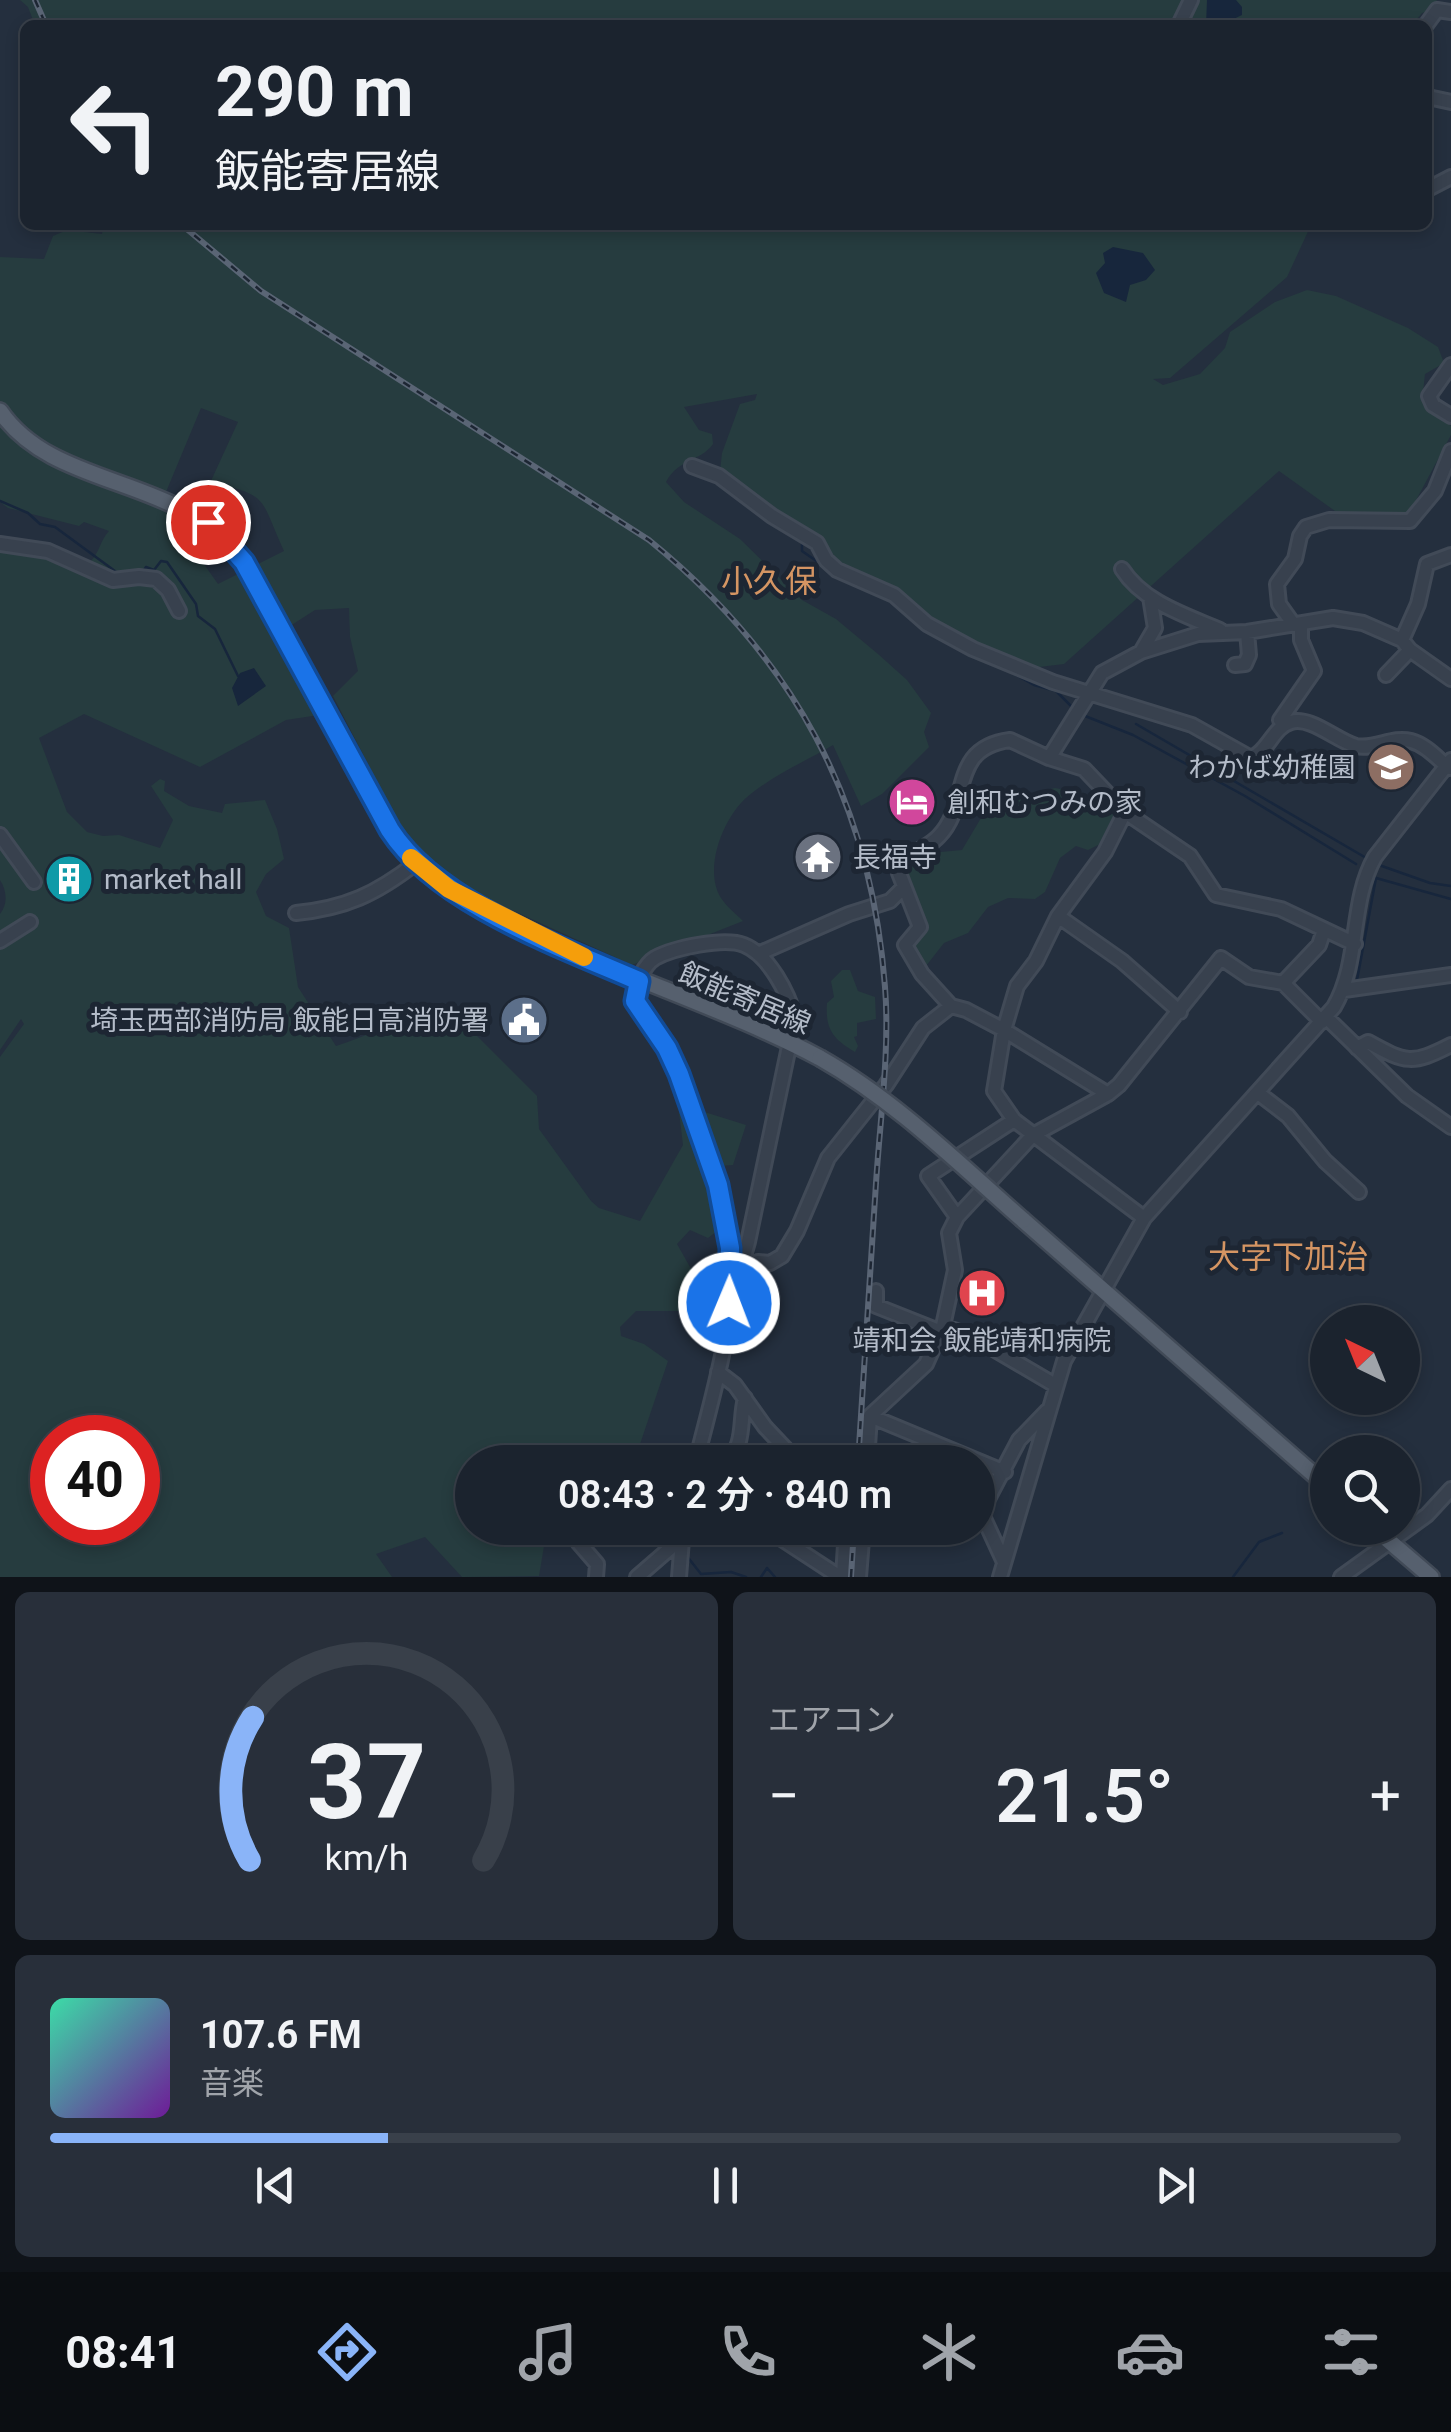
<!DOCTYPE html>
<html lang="ja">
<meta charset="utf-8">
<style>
body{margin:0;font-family:Roboto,"Noto Sans JP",sans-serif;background:#282f3a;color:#f1f3f6;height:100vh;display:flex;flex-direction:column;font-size:38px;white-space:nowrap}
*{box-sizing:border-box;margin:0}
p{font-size:32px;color:#a0a4aa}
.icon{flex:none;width:55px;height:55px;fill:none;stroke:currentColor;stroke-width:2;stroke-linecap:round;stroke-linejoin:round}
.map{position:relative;height:1577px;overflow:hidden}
.drawer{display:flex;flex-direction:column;gap:15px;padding:15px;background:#0f1319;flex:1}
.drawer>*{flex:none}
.hud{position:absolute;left:20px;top:20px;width:1412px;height:210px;border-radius:15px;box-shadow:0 5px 15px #0003,0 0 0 2px #39404a;background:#1b232e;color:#f1f3f6;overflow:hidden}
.needle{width:65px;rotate:317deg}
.tools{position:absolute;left:1310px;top:1305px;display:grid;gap:20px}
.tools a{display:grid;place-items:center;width:110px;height:110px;border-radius:50%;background:#1b232e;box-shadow:0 5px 15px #0003,0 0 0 2px #39404a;font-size:50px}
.speed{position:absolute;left:30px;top:1415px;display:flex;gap:20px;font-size:50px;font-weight:700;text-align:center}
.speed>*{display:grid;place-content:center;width:130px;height:130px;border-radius:50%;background:#1b232e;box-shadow:0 5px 15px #0003,0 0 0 2px #39404a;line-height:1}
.speed .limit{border:15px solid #d22;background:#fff;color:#111}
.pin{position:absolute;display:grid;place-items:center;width:85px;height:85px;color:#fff;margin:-42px;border:5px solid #fff;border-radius:50%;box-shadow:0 2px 10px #0007}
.me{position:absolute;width:110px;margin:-55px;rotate:1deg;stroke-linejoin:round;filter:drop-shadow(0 0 8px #0008)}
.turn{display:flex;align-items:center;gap:35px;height:210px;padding:0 30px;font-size:45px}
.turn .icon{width:130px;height:130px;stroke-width:2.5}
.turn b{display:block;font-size:70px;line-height:85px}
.big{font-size:75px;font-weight:600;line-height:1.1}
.drawer .card{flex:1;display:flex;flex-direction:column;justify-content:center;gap:15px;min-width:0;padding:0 35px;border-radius:15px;background:#282f3a}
.drawer .dial{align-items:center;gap:0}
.dial svg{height:260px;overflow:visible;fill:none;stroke:#39404a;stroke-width:7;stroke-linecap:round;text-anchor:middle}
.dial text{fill:#f1f3f6;stroke:none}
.song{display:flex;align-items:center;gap:30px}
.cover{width:120px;height:120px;border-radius:15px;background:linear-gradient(135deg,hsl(160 70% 55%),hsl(280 70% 35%))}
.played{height:10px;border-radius:5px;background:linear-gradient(90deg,#8ab4f8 25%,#39404a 25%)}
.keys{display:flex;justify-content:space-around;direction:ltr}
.heat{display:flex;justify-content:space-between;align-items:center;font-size:55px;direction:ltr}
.drawer .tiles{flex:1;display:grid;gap:15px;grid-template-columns:1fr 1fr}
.card:last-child{grid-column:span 2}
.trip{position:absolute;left:455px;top:1445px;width:540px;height:100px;border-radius:50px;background:#1b232e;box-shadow:0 5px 15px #0003,0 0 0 2px #39404a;font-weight:600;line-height:100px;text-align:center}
.tab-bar{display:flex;height:160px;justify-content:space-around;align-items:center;background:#0b0e12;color:#a0a4aa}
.tab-bar .icon{width:70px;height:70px}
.tab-bar .selected{color:#8ab4f8}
.tab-bar b{font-size:45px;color:#f1f3f6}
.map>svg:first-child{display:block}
</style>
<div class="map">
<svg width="1451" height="1577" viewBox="0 0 1451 1577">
<rect width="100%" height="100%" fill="#242f3e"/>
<path fill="#263c3f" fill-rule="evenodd" d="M 20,0 L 1437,0 L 1430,11 L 1422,13 L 1412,25 L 35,25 L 28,7 Z
M 104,225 L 1311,225 L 1287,277 L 1170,378 L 1153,379 L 1163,385 L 1200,374 L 1225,348 L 1230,332 L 1275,302 L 1307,290 L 1336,296 L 1408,328 L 1438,347 L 1444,363 L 1425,374 L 1422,402 L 1451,426 L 1451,435 L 1407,517 L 1342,516 L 1279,471 L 1064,664 L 1031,668 L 931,622 L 896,588 L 845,568 L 832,559 L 816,537 L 719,481 L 722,453 L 740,404 L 755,400 L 757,394 L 684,407 L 699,430 L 712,434 L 713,444 C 700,462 679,458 666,482 L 684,502 L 740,539 L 802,600 L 836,619 L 878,654 L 907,680 L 931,713 L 924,732 L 929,747 L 882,794 L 861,806 L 833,745 C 806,761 776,774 752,793 C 725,812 702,868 721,898 C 727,907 736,914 743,921 L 632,965 L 475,893 L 407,840 L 333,696 L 358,671 L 350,637 L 349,608 L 315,610 L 276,635 L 319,715 L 286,720 L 200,767 L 84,714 L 39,738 L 67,812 L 87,832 L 103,836 L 119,835 L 160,848 L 173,820 L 151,786 L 160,779 L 165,781 L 164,791 L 189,806 L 222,813 L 225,804 L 265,800 L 277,829 L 284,859 L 266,874 L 256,892 L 266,916 L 289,928 L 298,987 L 336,1046 C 379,1032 420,1008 466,1009 L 472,1031 L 537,1096 L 539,1129 L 591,1201 L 599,1208 L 640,1221 L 683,1145 L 679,1112 L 695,1109 L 746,1125 L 733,1165 L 718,1166 L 717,1231 L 708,1238 L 690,1230 L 677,1244 L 707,1297 L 688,1311 L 636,1311 L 620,1327 L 621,1336 L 644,1344 L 668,1361 L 634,1462 L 472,1462 L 472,1528 L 558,1528 L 544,1546 L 539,1576 L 462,1577 L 425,1537 L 376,1554 L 392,1577 L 0,1577 L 0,1057 L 24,1024 L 21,1019 L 0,1050 L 0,914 C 8,904 7,891 0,880 L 0,542 L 91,561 C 100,551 101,539 109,531 L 84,522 L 79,526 L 8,508 L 0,502 L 0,257 L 44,259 L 53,236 L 67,230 L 102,234 ZM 201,408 L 238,422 L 210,483 C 270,494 260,499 284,551 L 218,584 C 203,562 190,550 204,525 L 172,510 L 166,492 ZM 52,1438 L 138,1438 L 138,1522 L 52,1522 Z
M 1055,788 L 1080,793 L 1115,813 L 1117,816 L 1102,843 L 1088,850 L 1076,846 L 1060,858 L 1045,892 L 1035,899 L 1008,898 L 988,907 L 968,933 L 944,943 L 926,966 L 911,949 L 922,931 L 901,862 L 930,853 L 962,850 L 981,818 L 1020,796 Z
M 842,970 L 850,970 L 858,991 L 875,997 L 876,1019 L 857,1023 L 857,1036 L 854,1037 L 858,1046 L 855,1052 C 833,1039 825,1029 827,1003 L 834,997 L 831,981 Z"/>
<path fill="#17263c" d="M 1207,0 L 1236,0 L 1242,7 L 1242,15 L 1221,25 L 1206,25 Z
M 1113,247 L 1143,253 L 1155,270 L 1146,280 L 1130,285 L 1126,302 L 1104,293 L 1096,273 L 1105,263 L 1103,253 Z
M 254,668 L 266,686 L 238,706 L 232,688 L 240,673 Z"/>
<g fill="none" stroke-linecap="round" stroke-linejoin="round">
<path stroke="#17263c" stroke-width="2.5" d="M 0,501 L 28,513 L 40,524 L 55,527 L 119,574
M 802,542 L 802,551 L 825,567
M 142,573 L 146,567 L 154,570 L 161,561 L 167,562 L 196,604 L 198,616 L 215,629 L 238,676
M 1009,671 L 1034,685 L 1056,691 L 1074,709
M 1080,714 L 1133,735 L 1245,796 L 1356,864
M 1136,724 L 1368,859
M 1379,865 L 1430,883 L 1451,886
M 1357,980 L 1376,878 L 1451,899
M 486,1448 L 509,1462
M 655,1528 L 670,1539
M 686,1555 L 701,1574 L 731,1572 L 746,1577
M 761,1577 L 767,1568 L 775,1577
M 1233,1577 L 1259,1542 L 1282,1533"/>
<g stroke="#414a57" stroke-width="18">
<path id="minor" d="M 1179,25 L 1191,0
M 1426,25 L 1437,10 L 1451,12
M 1428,97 L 1451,102
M 1428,189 L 1451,177
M 1451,365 L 1429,396 L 1433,405 L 1451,416
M 692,466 L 719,476 L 772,516 L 817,543 L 826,560 L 837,570 L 894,595 L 927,624 L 973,649 L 1053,682 L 1192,725 L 1251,758 C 1268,752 1273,727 1291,722 C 1311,716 1337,741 1356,746 C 1375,750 1392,736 1411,741 C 1426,745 1437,758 1449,768
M 0,544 L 48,551 L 113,580 L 139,577 L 156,579 L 168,590 L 179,611
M 1122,569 C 1143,602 1185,615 1220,630
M 1294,625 L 1279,604 L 1277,584 L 1295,559 L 1300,536 L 1306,527 L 1329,520 L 1410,521 L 1435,491 L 1451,451
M 1402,640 L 1418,604 L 1427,564 L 1451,555
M 1141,652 L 1155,628 L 1150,597
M 1235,665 L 1245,664 L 1249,655 L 1247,632
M 1386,675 L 1410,650
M 1284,724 L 1280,720 L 1314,671 L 1301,640 L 1301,624
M 1049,758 L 1102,673 L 1141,652 L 1198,634 L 1247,632 L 1333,618 L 1363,623 L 1402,640 L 1410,650 L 1451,679
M 1125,812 L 1105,852 L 1058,916 L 1036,961 L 1017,986 L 1004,1030 L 994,1091 L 1014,1120 L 1144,1218
M 0,835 L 34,882
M 296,913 C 346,908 376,894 416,863
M 1058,916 L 1122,961 L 1180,1012
M 0,941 L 30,922
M 758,954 L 849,914 L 890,901 L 904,887
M 1283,983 L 1319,945 L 1324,930
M 1344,990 L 1451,975
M 1326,1017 L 1407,1096 L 1451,1127
M 1322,1022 L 1283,983 L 1249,977 L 1221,958 L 1119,1085 L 1108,1094 L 1004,1030 L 966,1010 L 951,1006 L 922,974 L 905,945 L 920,927 L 899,873 L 898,861 C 911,854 929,847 939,836 C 971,803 948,748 1010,740 L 1049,758 L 1084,769 L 1125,812 L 1190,856 L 1216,895 L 1281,909 L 1355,944
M 1357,1048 L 1368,1042 C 1406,1063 1412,1065 1451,1045
M 1258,1093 L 1288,1116 L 1325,1161 L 1359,1192
M 957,1217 L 928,1176 L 1014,1120
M 739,1273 L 758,1262 L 770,1263 L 782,1256 L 797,1231 L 828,1158 L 886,1085 L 923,1028 L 951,1006
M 876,1291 L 876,1306 L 939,1331
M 943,1326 L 975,1338 L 1055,1385
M 718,1372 L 735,1385 L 765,1427 L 798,1462
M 870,1416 L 1005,1472
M 696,1462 C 713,1392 738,1317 730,1245 C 724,1191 703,1141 685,1091 C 675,1064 663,1040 646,1017 C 642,1011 635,1005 634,998 C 633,986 645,964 655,958 C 673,948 724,937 744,945 C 769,955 788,993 795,1018 L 748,1242 L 739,1273 L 730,1279
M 726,1462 C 746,1445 739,1421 745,1398
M 867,1462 L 870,1416 L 926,1364 L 943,1326 L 955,1270 L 949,1233 L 957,1217 L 1033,1135 L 1108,1094
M 765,1528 L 840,1577
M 578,1542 L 597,1564 L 596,1577
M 1004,1562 L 981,1512 L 1019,1440 L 1047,1411
M 637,1577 L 682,1538
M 679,1577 L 683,1528
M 843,1577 L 846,1528
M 859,1577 L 863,1528
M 1000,1577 L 1064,1361 L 1144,1218 L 1334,1007 C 1361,960 1349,903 1375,857 L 1451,760
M 1341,1577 L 1427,1515 L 1451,1489"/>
</g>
<g stroke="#414a57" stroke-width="20">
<path id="major" d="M 0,411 C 55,492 185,474 244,562 L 390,830 C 420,876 463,897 511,921 C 611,974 720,1005 820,1058
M 1023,1220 L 1328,1487
M 1374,1528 L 1431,1577"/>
</g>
<use href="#minor" stroke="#38414e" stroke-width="12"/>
<use href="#major" stroke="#56606e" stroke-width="15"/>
<g stroke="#5a6575" stroke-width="6">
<path id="rail" d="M 35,0 L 46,25
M 182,225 L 261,291 L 649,540 C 793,657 871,800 885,987 C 890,1049 880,1120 876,1183 C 870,1276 864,1369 858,1462
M 851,1577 L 854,1528"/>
</g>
<use href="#rail" stroke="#1d2633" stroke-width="2.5" stroke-dasharray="8" stroke-linecap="butt"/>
<g stroke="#414a57" stroke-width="20" stroke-linecap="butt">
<path id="major-bridge" d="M 820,1058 C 896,1101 958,1163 1023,1220"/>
</g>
<use href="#major-bridge" stroke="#56606e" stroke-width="15"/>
</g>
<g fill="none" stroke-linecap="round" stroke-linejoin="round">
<g stroke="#114b97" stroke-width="25">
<path id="route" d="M 208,522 L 244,562 L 390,830 C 437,903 561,947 639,981 L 635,1001 L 667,1048 L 679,1074 L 718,1185 L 730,1248 L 729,1303"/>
</g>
<use href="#route" stroke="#1a73e8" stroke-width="18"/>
<path stroke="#f59e0b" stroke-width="18" d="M 411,858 L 449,889 L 584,957"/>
</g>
<defs>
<g id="school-disc" transform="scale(2.5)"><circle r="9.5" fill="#8d6e63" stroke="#1d2633"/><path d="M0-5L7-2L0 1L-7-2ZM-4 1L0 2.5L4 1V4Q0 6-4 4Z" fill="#fff"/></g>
<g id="hotel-disc" transform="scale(2.5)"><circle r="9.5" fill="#d1479c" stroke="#1d2633"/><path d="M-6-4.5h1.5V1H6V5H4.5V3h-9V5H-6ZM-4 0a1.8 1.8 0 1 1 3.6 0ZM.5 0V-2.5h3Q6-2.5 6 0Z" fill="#fff"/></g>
<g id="temple-disc" transform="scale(2.5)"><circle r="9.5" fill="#6b7280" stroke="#1d2633"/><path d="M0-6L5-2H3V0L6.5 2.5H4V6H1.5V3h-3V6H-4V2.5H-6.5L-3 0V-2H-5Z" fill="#fff"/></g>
<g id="building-disc" transform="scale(2.5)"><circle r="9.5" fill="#0f9aa8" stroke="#1d2633"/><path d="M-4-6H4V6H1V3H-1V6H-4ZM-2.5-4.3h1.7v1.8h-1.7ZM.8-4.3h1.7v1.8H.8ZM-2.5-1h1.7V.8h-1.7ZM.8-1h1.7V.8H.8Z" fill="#fff"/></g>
<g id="civic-disc" transform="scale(2.5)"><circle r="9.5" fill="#5c6f8a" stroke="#1d2633"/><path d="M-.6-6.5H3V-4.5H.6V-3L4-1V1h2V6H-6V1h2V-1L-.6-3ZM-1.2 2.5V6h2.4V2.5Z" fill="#fff"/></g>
<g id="hospital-disc" transform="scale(2.5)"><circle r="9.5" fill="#e0444e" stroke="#1d2633"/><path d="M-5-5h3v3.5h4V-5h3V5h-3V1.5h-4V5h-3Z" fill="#fff"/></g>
</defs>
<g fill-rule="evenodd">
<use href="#school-disc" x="1391" y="767"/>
<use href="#hotel-disc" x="912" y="802"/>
<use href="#temple-disc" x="818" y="857"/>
<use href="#building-disc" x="69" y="879"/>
<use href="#civic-disc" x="524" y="1020"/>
<use href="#hospital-disc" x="982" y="1293"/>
</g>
<g text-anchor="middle" stroke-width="10" stroke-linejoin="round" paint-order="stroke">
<g font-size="28" fill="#b4bcc9" stroke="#1d2633" text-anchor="start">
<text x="1356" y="777" text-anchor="end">わかば幼稚園</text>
<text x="947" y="812">創和むつみの家</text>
<text x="853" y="867">長福寺</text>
<text x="104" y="889">market hall</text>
<text x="489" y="1030" text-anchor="end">埼玉西部消防局 飯能日高消防署</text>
<text x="982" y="1350" text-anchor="middle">靖和会 飯能靖和病院</text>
</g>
<g font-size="28" fill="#b4bcc9" stroke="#1d2633">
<text transform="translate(745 998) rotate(23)" y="10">飯能寄居線</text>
</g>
<g font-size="32" fill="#d59563" stroke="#1d2633">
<text x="769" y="592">小久保</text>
<text x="1288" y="1268">大字下加治</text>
</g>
</g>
</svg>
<div class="tools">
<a><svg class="needle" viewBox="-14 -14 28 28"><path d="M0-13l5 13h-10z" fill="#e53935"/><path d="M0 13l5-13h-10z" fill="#a0a4aa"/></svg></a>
<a><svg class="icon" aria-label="search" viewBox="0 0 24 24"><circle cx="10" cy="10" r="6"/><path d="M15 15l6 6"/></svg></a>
</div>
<div class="speed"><div class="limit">40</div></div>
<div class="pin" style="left:208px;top:522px;background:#d93025"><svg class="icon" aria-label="arrive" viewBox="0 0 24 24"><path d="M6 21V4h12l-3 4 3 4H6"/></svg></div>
<svg class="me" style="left:729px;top:1303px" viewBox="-20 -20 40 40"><circle r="17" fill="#1a73e8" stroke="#fff" stroke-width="3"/><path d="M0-11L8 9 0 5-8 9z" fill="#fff"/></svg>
<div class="trip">08:43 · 2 分 · 840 m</div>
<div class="hud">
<div class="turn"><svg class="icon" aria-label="left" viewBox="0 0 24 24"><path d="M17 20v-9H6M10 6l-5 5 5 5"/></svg><div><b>290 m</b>飯能寄居線</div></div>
</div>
</div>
<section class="drawer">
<div class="tiles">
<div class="card dial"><svg viewBox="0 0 100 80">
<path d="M14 69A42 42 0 1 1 86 69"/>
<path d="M14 69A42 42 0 0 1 15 25" stroke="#8ab4f8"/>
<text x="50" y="56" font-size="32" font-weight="700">37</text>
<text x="50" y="72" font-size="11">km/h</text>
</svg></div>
<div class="card"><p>エアコン</p>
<div class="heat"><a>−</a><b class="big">21.5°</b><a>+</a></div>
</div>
<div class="card">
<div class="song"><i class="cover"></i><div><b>107.6 FM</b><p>音楽</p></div></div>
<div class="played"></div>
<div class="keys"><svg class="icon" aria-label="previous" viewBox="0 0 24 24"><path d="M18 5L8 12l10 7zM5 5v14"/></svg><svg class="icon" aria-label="pause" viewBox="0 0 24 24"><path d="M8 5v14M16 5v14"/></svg><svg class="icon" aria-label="next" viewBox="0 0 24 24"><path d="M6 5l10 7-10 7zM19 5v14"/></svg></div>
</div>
</div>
</section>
<nav class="tab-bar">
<b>08:41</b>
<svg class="icon selected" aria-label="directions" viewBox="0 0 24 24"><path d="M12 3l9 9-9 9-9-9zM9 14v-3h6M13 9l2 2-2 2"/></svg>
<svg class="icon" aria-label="music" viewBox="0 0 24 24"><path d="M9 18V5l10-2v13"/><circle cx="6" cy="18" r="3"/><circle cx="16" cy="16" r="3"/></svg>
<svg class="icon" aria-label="phone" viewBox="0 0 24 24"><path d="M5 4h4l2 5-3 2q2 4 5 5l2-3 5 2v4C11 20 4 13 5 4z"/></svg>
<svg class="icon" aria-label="climate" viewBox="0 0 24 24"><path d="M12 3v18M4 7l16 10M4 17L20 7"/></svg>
<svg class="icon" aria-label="car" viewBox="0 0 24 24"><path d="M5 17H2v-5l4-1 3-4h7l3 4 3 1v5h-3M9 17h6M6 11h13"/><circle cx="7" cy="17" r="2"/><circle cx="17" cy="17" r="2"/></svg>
<svg class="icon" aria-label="filters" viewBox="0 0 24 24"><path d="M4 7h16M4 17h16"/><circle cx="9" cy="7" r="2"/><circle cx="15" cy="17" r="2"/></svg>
</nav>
